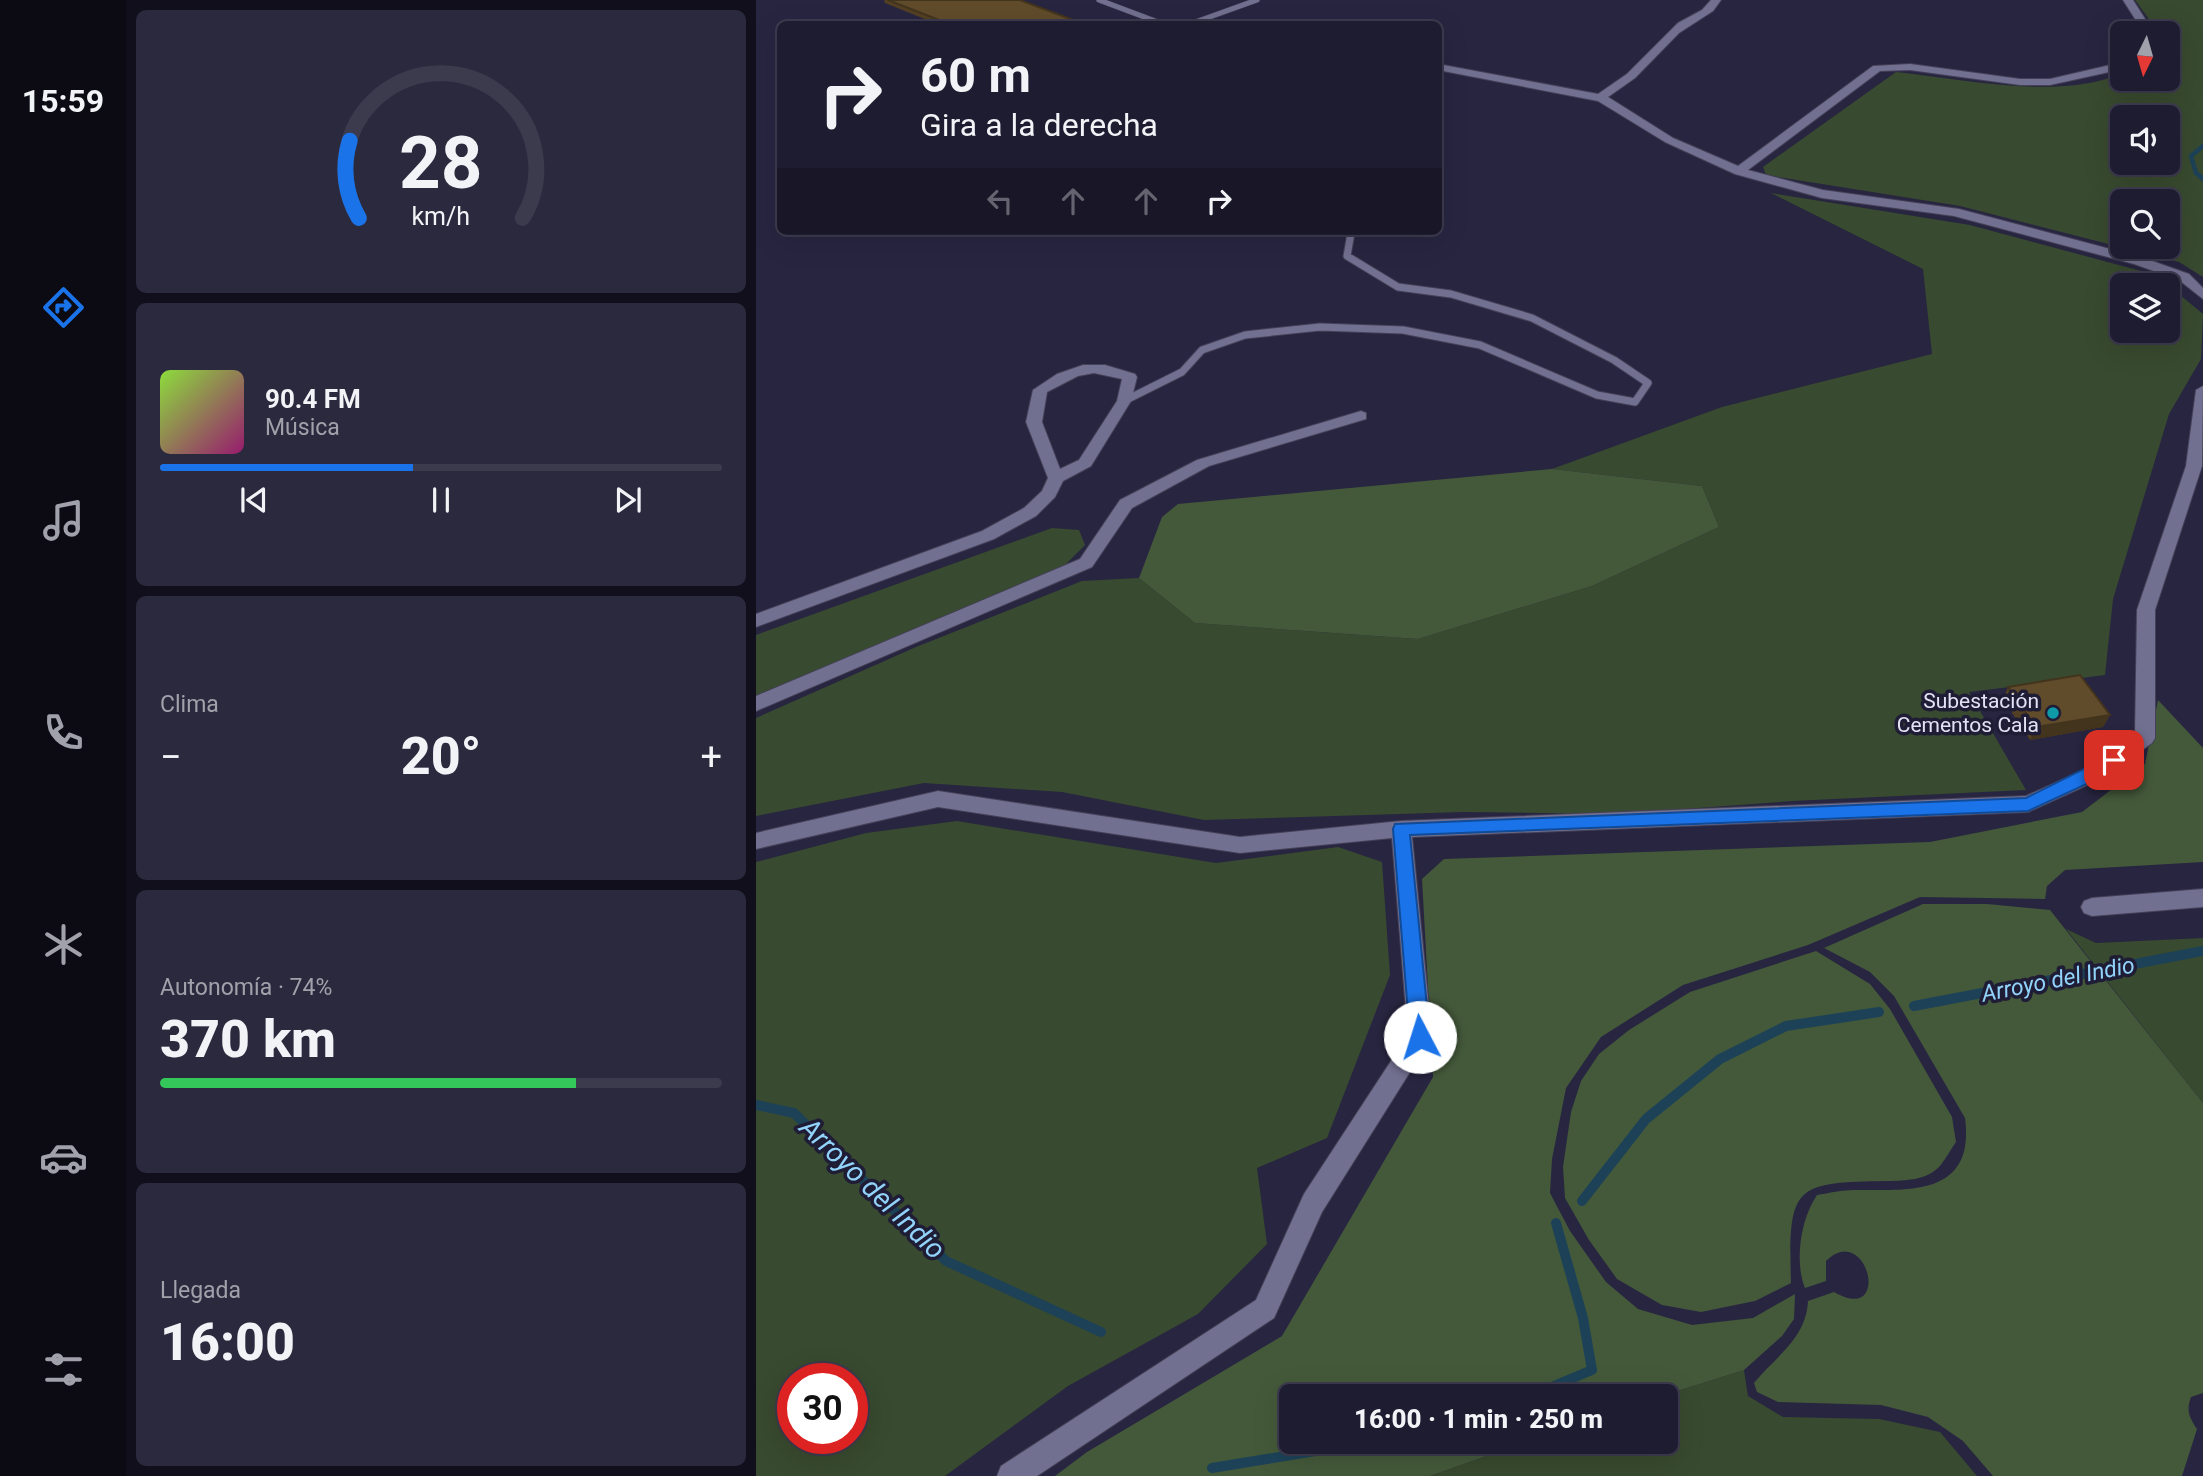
<!DOCTYPE html>
<html lang="es">
<meta charset="utf-8">
<style>
body{margin:0;font-family:Roboto,sans-serif;background:#2b293d;color:#f1f3f6;height:100vh;display:flex;flex-direction:column;font-size:26px;white-space:nowrap}
*{box-sizing:border-box;margin:0}
p{font-size:23px;color:#a1a1ab}
.icon{flex:none;width:38px;height:38px;fill:none;stroke:currentColor;stroke-width:2;stroke-linecap:round;stroke-linejoin:round}
.map{position:relative;flex:1;overflow:hidden}
.drawer{display:flex;flex-direction:column;gap:10px;padding:10px;background:#100f1b;width:630px}
.drawer>*{flex:none}
.hud{position:absolute;left:21px;top:21px;width:665px;height:214px;border-radius:10px;box-shadow:0 7px 28px #0002,0 0 0 2px #3c3a4d;background:#1e1c31;color:#f1f3f6;overflow:hidden}
.needle{width:46px;rotate:185deg}
.tools{position:absolute;left:1354px;top:21px;display:grid;gap:14px}
.tools a{display:grid;place-items:center;width:70px;height:70px;border-radius:10px;background:#1e1c31;box-shadow:0 7px 28px #0002,0 0 0 2px #3c3a4d;font-size:35px}
.speed{position:absolute;left:21px;top:1363px;display:flex;gap:14px;font-size:35px;font-weight:700;text-align:center}
.speed>*{display:grid;place-content:center;width:91px;height:91px;border-radius:50%;background:#1e1c31;box-shadow:0 7px 28px #0002,0 0 0 2px #3c3a4d;line-height:1}
.speed .limit{border:10px solid #d22;background:#fff;color:#111}
.pin{position:absolute;display:grid;place-items:center;width:60px;height:60px;color:#fff;margin:-30px;border-radius:14px;box-shadow:0 4px 10px #0006}
.me{position:absolute;width:77px;margin:-38px;rotate:355deg;stroke-linejoin:round;filter:drop-shadow(0 0 5px #0008)}
.turn{display:flex;align-items:center;gap:24px;height:147px;padding:0 28px;font-size:32px}
.turn .icon{width:91px;height:91px;stroke-width:2.5}
.turn b{display:block;font-size:49px;line-height:60px}
.lanes{display:flex;align-items:center;height:66px;padding:0 28px;background:#0003;justify-content:center;gap:35px;direction:ltr}
.lanes .off{opacity:.35}
.big{font-size:52px;font-weight:800;line-height:1.1}
.drawer .card{flex:1;display:flex;flex-direction:column;justify-content:center;gap:10px;min-width:0;padding:0 24px;border-radius:10px;background:#2b293d}
.drawer .dial{align-items:center;gap:0}
.dial svg{height:182px;overflow:visible;fill:none;stroke:#3c3a4d;stroke-width:7;stroke-linecap:round;text-anchor:middle}
.dial text{fill:#f1f3f6;stroke:none}
.song{display:flex;align-items:center;gap:21px}
.cover{width:84px;height:84px;border-radius:10px;background:linear-gradient(135deg,hsl(90 70% 55%),hsl(320 70% 35%))}
.played{height:7px;border-radius:4px;background:linear-gradient(90deg,#1a73e8 45%,#3c3a4d 45%)}
.keys{display:flex;justify-content:space-around;direction:ltr}
.heat{display:flex;justify-content:space-between;align-items:center;font-size:38px;direction:ltr}
.charge{height:10px;border-radius:5px;background:linear-gradient(90deg,#34c759 74%,#3c3a4d 0)}
.trip{position:absolute;left:523px;top:1384px;width:399px;height:70px;border-radius:10px;background:#1e1c31;box-shadow:0 7px 28px #0002,0 0 0 2px #3c3a4d;font-weight:800;line-height:70px;text-align:center}
main{display:flex;flex:1;min-height:0}
.tabs{display:flex;flex-direction:column;width:126px;justify-content:space-around;align-items:center;background:#0c0b14;color:#a1a1ab}
.tabs .icon{width:49px;height:49px}
.tabs .current{color:#1a73e8}
.tabs b{font-size:32px;color:#f1f3f6}
.map>svg:first-child{display:block}
</style>
<main>
<nav class="tabs">
<b>15:59</b>
<svg class="icon current" aria-label="directions" viewBox="0 0 24 24"><path d="M12 3l9 9-9 9-9-9zM9 14v-3h6M13 9l2 2-2 2"/></svg>
<svg class="icon" aria-label="music" viewBox="0 0 24 24"><path d="M9 18V5l10-2v13"/><circle cx="6" cy="18" r="3"/><circle cx="16" cy="16" r="3"/></svg>
<svg class="icon" aria-label="phone" viewBox="0 0 24 24"><path d="M5 4h4l2 5-3 2q2 4 5 5l2-3 5 2v4C11 20 4 13 5 4z"/></svg>
<svg class="icon" aria-label="climate" viewBox="0 0 24 24"><path d="M12 3v18M4 7l16 10M4 17L20 7"/></svg>
<svg class="icon" aria-label="car" viewBox="0 0 24 24"><path d="M5 17H2v-5l4-1 3-4h7l3 4 3 1v5h-3M9 17h6M6 11h13"/><circle cx="7" cy="17" r="2"/><circle cx="17" cy="17" r="2"/></svg>
<svg class="icon" aria-label="filters" viewBox="0 0 24 24"><path d="M4 7h16M4 17h16"/><circle cx="9" cy="7" r="2"/><circle cx="15" cy="17" r="2"/></svg>
</nav>
<section class="drawer">
<div class="card dial"><svg viewBox="0 0 100 80">
<path d="M14 69A42 42 0 1 1 86 69"/>
<path d="M14 69A42 42 0 0 1 10 35" stroke="#1a73e8"/>
<text x="50" y="56" font-size="32" font-weight="700">28</text>
<text x="50" y="72" font-size="11">km/h</text>
</svg></div>
<div class="card">
<div class="song"><i class="cover"></i><div><b>90.4 FM</b><p>Música</p></div></div>
<div class="played"></div>
<div class="keys"><svg class="icon" aria-label="previous" viewBox="0 0 24 24"><path d="M18 5L8 12l10 7zM5 5v14"/></svg><svg class="icon" aria-label="pause" viewBox="0 0 24 24"><path d="M8 5v14M16 5v14"/></svg><svg class="icon" aria-label="next" viewBox="0 0 24 24"><path d="M6 5l10 7-10 7zM19 5v14"/></svg></div>
</div>
<div class="card"><p>Clima</p>
<div class="heat"><a>−</a><b class="big">20°</b><a>+</a></div>
</div>
<div class="card"><p>Autonomía · 74%</p><b class="big">370 km</b><div class="charge"></div></div>
<div class="card"><p>Llegada</p><b class="big">16:00</b></div>
</section>
<div class="map">
<svg width="1447" height="1476" viewBox="0 0 1447 1476">
<rect width="100%" height="100%" fill="#282541"/>
<path fill="#384a2f" fill-rule="evenodd" d="M 1379,0 L 1447,0 L 1447,277 L 1423,262 L 1204,206 L 1010,175 L 1007,167 L 1140,72 C 1208,79 1302,101 1367,73 L 1367,79 L 1412,79 L 1412,33 L 1403,33 ZM 1367,117 L 1412,117 L 1412,163 L 1367,163 ZM 1367,201 L 1412,201 L 1412,247 L 1367,247 Z
M 1015,193 L 1214,225 L 1400,275 L 1412,285 L 1367,285 L 1367,331 L 1412,331 L 1412,285 L 1447,314 L 1445,359 L 1413,414 L 1357,599 L 1349,675 L 1213,692 L 1270,790 L 1036,801 L 860,814 L 708,812 L 448,820 L 306,792 L 168,783 L 0,816 L 0,718 L 160,647 L 326,581 L 383,578 L 439,623 L 662,639 L 836,586 L 963,527 L 946,486 L 796,469 L 966,407 L 1176,354 L 1167,269 Z
M 296,528 L 323,530 L 329,545 L 308,566 L 0,698 L 0,635 Z
M 201,821 L 460,863 L 582,847 L 626,862 L 634,975 L 571,1138 L 501,1168 L 511,1244 L 442,1314 L 312,1386 L 189,1476 L 0,1476 L 0,862 L 110,833 ZM 96,1379 L 96,1438 L 37,1438 L 37,1379 Z
M 1310,929 L 1340,943 L 1447,938 L 1447,1103 Z
M 988,1370 L 992,1396 L 1027,1417 L 1123,1419 L 1184,1432 L 1221,1476 L 674,1476 L 770,1442 L 910,1442 L 910,1396 L 906,1396 Z"/>
<path fill="#44593a" d="M 796,469 L 946,486 L 963,527 L 836,586 L 662,639 L 439,623 L 383,578 L 406,517 L 422,504 Z
M 1402,700 L 1447,748 L 1447,862 L 1309,870 L 1291,886 L 1289,899 L 1164,897 L 1052,945 L 927,985 L 845,1037 L 810,1088 L 796,1159 L 794,1193 L 814,1231 L 850,1282 L 882,1309 L 936,1325 L 997,1318 L 1039,1294 L 1038,1319 L 1026,1336 L 988,1370 L 906,1396 L 536,1396 L 536,1442 L 770,1442 L 674,1476 L 299,1476 L 331,1452 L 526,1336 L 677,1077 L 666,879 L 688,859 L 1174,842 L 1326,812 L 1389,764 Z
M 1167,904 L 1231,904 L 1294,910 L 1447,1103 L 1447,1393 L 1435,1397 C 1430,1410 1433,1417 1441,1429 L 1426,1476 L 1237,1476 L 1207,1441 L 1172,1417 L 1125,1405 L 1022,1402 L 1001,1392 L 998,1383 C 1020,1356 1050,1339 1052,1301 L 1078,1292 C 1137,1326 1111,1220 1070,1261 L 1070,1281 L 1049,1288 C 1038,1261 1045,1218 1061,1195 C 1073,1193 1086,1190 1099,1190 C 1155,1190 1219,1196 1209,1118 L 1138,996 L 1114,972 L 1068,948 Z
M 1060,951 L 1114,984 L 1134,1009 L 1196,1117 L 1200,1142 C 1194,1150 1189,1161 1182,1168 C 1169,1180 1152,1180 1136,1181 C 1038,1182 1032,1184 1035,1283 L 999,1301 L 945,1312 L 906,1305 L 861,1279 L 833,1240 L 809,1198 L 807,1167 L 815,1112 L 825,1081 L 843,1054 L 873,1030 L 934,992 Z"/>
<g fill="none" stroke-linecap="round" stroke-linejoin="round">
<path stroke="#1d4258" stroke-width="4.5" d="M 1447,146 L 1435,156 L 1440,173 L 1447,179"/>
<path stroke="#1d4258" stroke-width="10" d="M 1158,1006 L 1447,951
M 0,1105 L 38,1113 L 190,1261 L 345,1332
M 826,1201 L 890,1119 L 964,1059 L 1030,1026 L 1123,1012
M 774,1396 L 836,1370 L 827,1318 L 800,1223
M 456,1468 L 614,1442"/>
<g stroke="#444158" stroke-width="6">
<path id="lane-far1" d="M 343,0 L 407,24
M 434,24 L 501,0
M 594,235 L 595,231"/>
</g>
<g stroke="#444158" stroke-width="9">
<path id="lane" d="M 368,401 L 426,372 L 446,350 L 489,335 L 564,327 L 647,330 L 724,345 L 841,395 L 879,402 L 892,383 L 858,360 L 776,318 L 695,294 L 642,287 L 591,256 L 595,233"/>
</g>
<g stroke="#444158" stroke-width="2">
<path id="street" d="M 955,0 L 965,0 L 957,11 L 923,33 L 879,78 L 852,97 L 917,138 L 982,166 L 1117,66 L 1154,64 L 1264,79 L 1294,79 L 1367,62 L 1367,69 L 1294,85 L 1264,85 L 1154,70 L 1124,71 L 992,170 L 1067,190 L 1203,209 L 1388,258 L 1433,274 L 1447,288 L 1447,299 L 1423,280 L 1378,264 L 1198,216 L 1066,198 L 979,174 L 909,142 L 842,101 L 682,70 L 682,64 L 842,94 L 871,74 L 922,23 L 946,10 Z
M 1367,0 L 1377,0 L 1398,33 L 1388,33 Z
M 327,365 L 349,365 L 379,374 L 381,377 L 375,401 L 335,466 L 307,481 L 299,497 L 280,516 L 238,539 L 0,627 L 0,614 L 226,531 L 268,508 L 286,491 L 292,478 L 270,422 L 277,390 L 301,374 ZM 338,373 L 366,379 L 361,401 L 323,460 L 304,469 L 286,422 L 291,392 L 322,376 Z
M 1447,386 L 1446,466 L 1399,610 L 1399,738 L 1396,743 L 1349,777 L 1272,812 L 656,837 L 676,1037 L 566,1212 L 518,1318 L 281,1476 L 241,1476 L 245,1466 L 500,1300 L 548,1194 L 652,1035 L 636,838 L 484,853 L 182,807 L 0,849 L 0,833 L 182,791 L 484,837 L 645,821 L 1270,796 L 1335,767 L 1379,735 L 1381,610 L 1430,466 L 1440,390 Z
M 605,411 L 610,413 L 610,419 L 453,466 L 376,508 L 336,567 L 0,711 L 0,696 L 324,559 L 364,500 L 441,460 Z
M 1447,889 L 1447,907 L 1336,916 L 1328,913 L 1325,907 L 1328,901 L 1336,898 Z"/>
</g>
<use href="#lane-far1" stroke="#727090" stroke-width="5"/>
<use href="#lane" stroke="#727090" stroke-width="7"/>
<use href="#street" fill="#727090" fill-rule="evenodd"/>
</g>
<path fill="#534024" d="M 128,0 L 264,0 L 328,24 L 181,24 L 129,3 Z
M 1252,687 L 1354,715 L 1347,727 L 1274,740 L 1247,699 Z"/>
<path fill="#43341d" d="M 1354,715 L 1347,727 L 1274,740 L 1280,727 Z"/>
<path fill="#604b2a" stroke="#43341d" stroke-width="2" d="M 132,0 L 264,0 L 328,24 L 193,24 Z
M 1324,675 L 1354,715 L 1280,727 L 1252,687 Z"/>
<path fill="#1a73e8" stroke="#114b97" stroke-width="2" d="M 1358,754 L 1366,760 L 1348,776 L 1272,811 L 654,835 L 674,1037 L 671,1043 L 664,1045 L 657,1043 L 654,1037 L 637,829 L 639,824 L 1270,798 Z"/>
<circle fill="#0f9aa8" stroke="#1f1c36" stroke-width="2.5" cx="1297" cy="713" r="7"/>
<g text-anchor="middle" stroke-width="7" stroke-linejoin="round" paint-order="stroke">
<g font-size="21" fill="#e3e2f5" stroke="#1f1c36" text-anchor="end">
<text x="1283" y="708">Subestación<tspan x="1283" dy="24">Cementos Cala</tspan></text>
</g>
<g font-size="23" font-style="italic" fill="#92d3fa" stroke="#1f1c36">
<text transform="translate(1302 979) rotate(-11)" y="8">Arroyo del Indio</text>
</g>
<g font-size="28" font-style="italic" fill="#92d3fa" stroke="#1f1c36">
<text transform="translate(117 1188) rotate(44)" y="10">Arroyo del Indio</text>
</g>
</g>
</svg>
<div class="tools">
<a><svg class="needle" viewBox="-14 -14 28 28"><path d="M0-13l5 13h-10z" fill="#e53935"/><path d="M0 13l5-13h-10z" fill="#a1a1ab"/></svg></a>
<a><svg class="icon" aria-label="sound" viewBox="0 0 24 24"><path d="M4 9h4l5-4v14l-5-4H4zM17 9q2 3 0 6"/></svg></a>
<a><svg class="icon" aria-label="search" viewBox="0 0 24 24"><circle cx="10" cy="10" r="6"/><path d="M15 15l6 6"/></svg></a>
<a><svg class="icon" aria-label="layers" viewBox="0 0 24 24"><path d="M12 4l9 5-9 5-9-5zM3 14l9 5 9-5"/></svg></a>
</div>
<div class="speed"><div class="limit">30</div></div>
<div class="pin" style="left:1358px;top:760px;background:#d93025"><svg class="icon" aria-label="arrive" viewBox="0 0 24 24"><path d="M6 21V4h12l-3 4 3 4H6"/></svg></div>
<svg class="me" style="left:664px;top:1037px" viewBox="-20 -20 40 40"><circle r="19" fill="#fff"/><path d="M0-13L10 11 0 6-10 11z" fill="#1a73e8"/></svg>
<div class="trip">16:00 · 1 min · 250 m</div>
<div class="hud">
<div class="turn"><svg class="icon" aria-label="right" viewBox="0 0 24 24"><path d="M7 20v-9h11M14 6l5 5-5 5"/></svg><div><b>60 m</b>Gira a la derecha</div></div>
<div class="lanes"><svg class="icon off" aria-label="left" viewBox="0 0 24 24"><path d="M17 20v-9H6M10 6l-5 5 5 5"/></svg><svg class="icon off" aria-label="ahead" viewBox="0 0 24 24"><path d="M12 20V5M6 11l6-6 6 6"/></svg><svg class="icon off" aria-label="ahead" viewBox="0 0 24 24"><path d="M12 20V5M6 11l6-6 6 6"/></svg><svg class="icon" aria-label="right" viewBox="0 0 24 24"><path d="M7 20v-9h11M14 6l5 5-5 5"/></svg></div>
</div>
</div>
</main>
